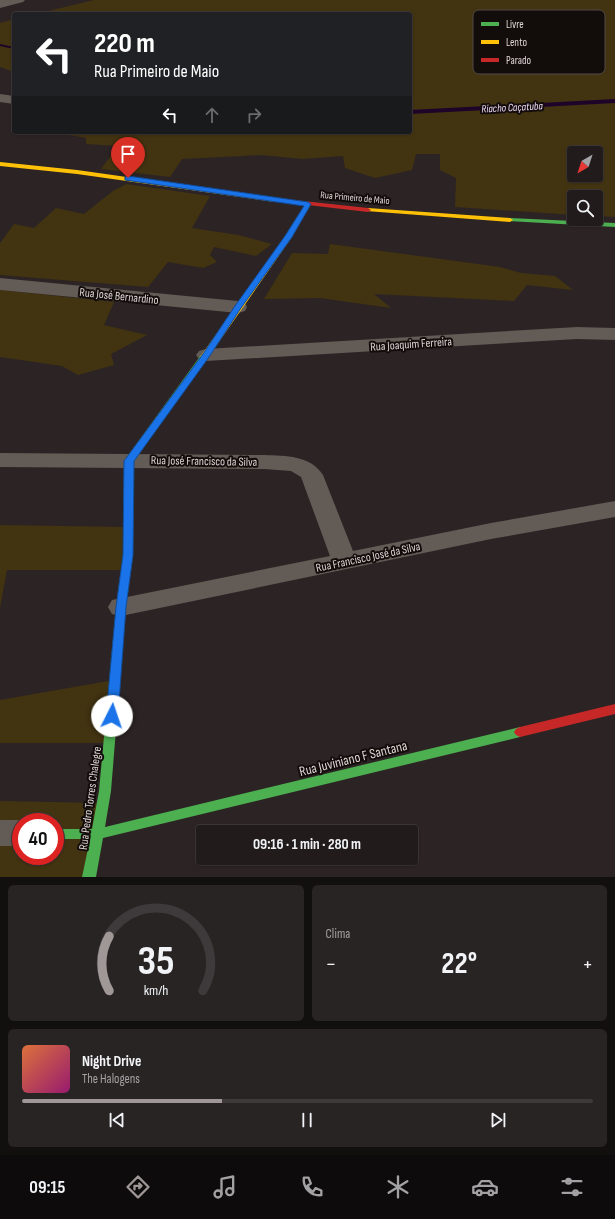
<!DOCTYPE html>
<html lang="pt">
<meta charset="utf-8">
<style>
body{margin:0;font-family:"Sofia Sans Condensed",sans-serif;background:#292424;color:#f1f3f6;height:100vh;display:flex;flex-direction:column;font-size:15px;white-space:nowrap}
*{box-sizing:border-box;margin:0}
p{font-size:13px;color:#a2a1a3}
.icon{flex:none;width:22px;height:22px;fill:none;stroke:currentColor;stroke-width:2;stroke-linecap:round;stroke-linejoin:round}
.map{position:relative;height:877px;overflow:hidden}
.sheet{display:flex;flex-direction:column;gap:8px;padding:8px;background:#120f0f;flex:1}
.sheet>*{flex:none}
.guide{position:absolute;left:12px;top:12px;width:400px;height:122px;border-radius:4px;box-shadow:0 1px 3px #0004,0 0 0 1px #3e393a;background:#202124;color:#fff;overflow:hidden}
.needle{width:26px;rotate:219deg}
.controls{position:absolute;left:567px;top:146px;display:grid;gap:8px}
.controls a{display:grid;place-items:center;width:36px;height:36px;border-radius:4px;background:#211b1b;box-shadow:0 1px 3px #0004,0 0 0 1px #3e393a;font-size:20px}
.speed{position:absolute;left:12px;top:813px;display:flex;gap:8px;font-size:20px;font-weight:700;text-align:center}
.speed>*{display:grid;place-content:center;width:52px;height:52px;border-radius:50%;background:#211b1b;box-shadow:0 1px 3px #0004,0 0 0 1px #3e393a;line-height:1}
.speed .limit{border:6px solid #d22;background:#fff;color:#111}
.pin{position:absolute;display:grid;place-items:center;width:34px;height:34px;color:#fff;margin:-41px -17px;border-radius:50% 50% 50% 0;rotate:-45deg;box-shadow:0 0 4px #0007}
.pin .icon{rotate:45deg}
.me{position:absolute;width:44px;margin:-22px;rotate:4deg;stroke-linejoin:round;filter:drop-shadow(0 0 3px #0008)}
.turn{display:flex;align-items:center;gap:14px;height:84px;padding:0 16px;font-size:18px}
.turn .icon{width:52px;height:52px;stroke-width:2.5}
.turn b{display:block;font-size:28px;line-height:34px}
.lanes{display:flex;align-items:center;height:38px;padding:0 16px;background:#0003;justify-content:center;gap:20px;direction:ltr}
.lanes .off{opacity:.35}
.big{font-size:30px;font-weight:700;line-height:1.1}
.sheet .tile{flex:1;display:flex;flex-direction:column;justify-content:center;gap:6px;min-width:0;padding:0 14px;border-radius:6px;background:#292424}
.sheet .dial{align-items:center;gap:0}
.dial svg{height:104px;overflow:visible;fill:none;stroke:#3e393a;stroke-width:7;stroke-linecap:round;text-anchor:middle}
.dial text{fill:#f1f3f6;stroke:none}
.song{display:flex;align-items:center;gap:12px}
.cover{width:48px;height:48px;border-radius:6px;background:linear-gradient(135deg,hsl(20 70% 55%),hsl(320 70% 35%))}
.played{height:4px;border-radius:2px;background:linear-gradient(90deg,#a09797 35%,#3e393a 35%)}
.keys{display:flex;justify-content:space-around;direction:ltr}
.heat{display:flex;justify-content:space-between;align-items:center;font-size:22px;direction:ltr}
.sheet .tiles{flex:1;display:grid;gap:8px;grid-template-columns:1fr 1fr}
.tile:last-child{grid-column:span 2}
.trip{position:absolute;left:196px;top:825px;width:222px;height:40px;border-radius:4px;background:#211b1b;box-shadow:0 1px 3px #0004,0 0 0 1px #3e393a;font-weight:700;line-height:40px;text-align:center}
.menu{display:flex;height:64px;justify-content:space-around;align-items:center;background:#0d0b0b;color:#a2a1a3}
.menu .icon{width:28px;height:28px}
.menu .on{color:#a09797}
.menu b{font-size:18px;color:#f1f3f6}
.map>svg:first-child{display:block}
</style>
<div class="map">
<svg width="615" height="877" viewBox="0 0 615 877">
<rect width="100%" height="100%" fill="#2c2424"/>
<path fill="#423311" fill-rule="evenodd" d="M 94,0 L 615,0 L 615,217 L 596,216 L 596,197 L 574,197 L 574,215 L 455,207 L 456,178 L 440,170 L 440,154 L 416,154 L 412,170 L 375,178 L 345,168 L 343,156 L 303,159 L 261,155 L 182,159 L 170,177 L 101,169 L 118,146 L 86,144 L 86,138 L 69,135 L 79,132 L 410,132 L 410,14 L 36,14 ZM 574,153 L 596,153 L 596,175 L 574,175 Z
M 14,19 L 14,72 L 0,67 L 0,23 Z
M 126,184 L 210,196 L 192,228 L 238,235 L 272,244 L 256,256 L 214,247 L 210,255 L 217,262 L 203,268 L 168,262 L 148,287 L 0,275 L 0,243 L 14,224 L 34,228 L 56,208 L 84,214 L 113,191 Z
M 330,244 L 500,267 L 521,273 L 555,276 L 573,290 L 527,285 L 514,301 L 374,294 L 391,308 L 320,298 L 264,299 L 292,253 L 328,254 Z
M 0,290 L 114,302 L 104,325 L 147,335 L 111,354 L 114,365 L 78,375 L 62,366 L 0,357 Z
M 0,525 L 125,527 L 122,570 L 7,570 L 0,608 Z
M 114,680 L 107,743 L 0,743 L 0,700 Z
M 0,801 L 101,803 L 90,877 L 0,877 L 0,834 L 21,834 L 21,856 L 55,856 L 55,822 L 21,822 L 0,826 Z"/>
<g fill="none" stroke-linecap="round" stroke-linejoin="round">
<path fill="#1f0429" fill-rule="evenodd" d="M 0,44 L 14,47 L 14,49 L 0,46 Z
M 615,99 L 615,103 L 410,114 L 410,110 Z"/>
<path fill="#635b56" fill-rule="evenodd" d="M 0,0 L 25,0 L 23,2 L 0,8 Z
M 0,94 L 14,96 L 14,104 L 0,102 Z
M 0,278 L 238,301 L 245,303 L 247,307 L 245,311 L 238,313 L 0,290 Z
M 577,327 L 615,328 L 615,340 L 577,339 L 206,361 L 199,359 L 196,355 L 199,351 L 206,349 Z
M 0,453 L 264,455 C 286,456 310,455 323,475 L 353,551 L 491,523 L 615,501 L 615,517 L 491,539 L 121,616 L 112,614 L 108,607 L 112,600 L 330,556 L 301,477 L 291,471 L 264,469 L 0,467 Z
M 0,820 L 21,820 L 28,822 L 21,822 L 21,846 L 0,846 Z"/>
<path fill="#4caf50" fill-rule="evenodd" d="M 510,218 L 615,223 L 615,227 L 508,221 L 508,219 Z
M 201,355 L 204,355 L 208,357 L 134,461 L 133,555 L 126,607 L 111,791 L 105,827 L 520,727 L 524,729 L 526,732 L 524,735 L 520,737 L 103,838 L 96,877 L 82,877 L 90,839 L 55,839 L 55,829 L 92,829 L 99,791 L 116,607 L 123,555 L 124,461 Z"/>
<path fill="#ffc107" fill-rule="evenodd" d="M 0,162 L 77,170 L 275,198 L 278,200 L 275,202 L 77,174 L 0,166 Z
M 308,202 L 311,204 L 292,237 L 207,359 L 201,359 L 200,357 L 285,237 L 306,203 Z
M 368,208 L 510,218 L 513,220 L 510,222 L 366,211 L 366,209 Z"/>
<path fill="#c62828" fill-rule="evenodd" d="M 275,198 L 368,208 L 371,210 L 368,212 L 273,201 L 272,200 Z
M 615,704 L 615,714 L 520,737 L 516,735 L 514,732 L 516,729 L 520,727 Z"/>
</g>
<path fill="#1a73e8" stroke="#114b97" d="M 128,176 L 308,202 L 311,204 L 292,237 L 241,308 L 209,357 L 134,461 L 133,555 L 126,607 L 118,716 L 116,719 L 108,719 L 106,716 L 116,607 L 123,555 L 124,461 L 203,354 L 235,306 L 285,236 L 304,206 L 125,180 L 125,177 Z"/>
<g text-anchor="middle" stroke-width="4" stroke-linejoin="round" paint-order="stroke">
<g font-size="10" fill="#dfd5d5" stroke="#120c0b">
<text transform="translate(355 197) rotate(5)" y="4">Rua Primeiro de Maio</text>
</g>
<g font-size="11" font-style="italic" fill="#efdaf8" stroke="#120c0b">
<text transform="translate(512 107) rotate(-3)" y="4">Riacho Caçatuba</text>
</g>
<g font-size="12" fill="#dfd5d5" stroke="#120c0b">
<text transform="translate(119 296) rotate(6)" y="4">Rua José Bernardino</text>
<text transform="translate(411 344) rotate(-4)" y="4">Rua Joaquim Ferreira</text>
<text transform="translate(204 461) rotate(1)" y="4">Rua José Francisco da Silva</text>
<text transform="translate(368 557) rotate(-12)" y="4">Rua Francisco José da Silva</text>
<text transform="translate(90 798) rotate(-82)" y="4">Rua Pedro Torres Chalegre</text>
</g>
<g font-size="14" fill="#dfd5d5" stroke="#120c0b">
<text transform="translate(353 758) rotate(-14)" y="5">Rua Juviniano F Santana</text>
</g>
</g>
<rect x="473" y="10" width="132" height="64" rx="6" fill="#120c0b" stroke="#504848" stroke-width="1"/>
<rect x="481" y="22" width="18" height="4" fill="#4caf50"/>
<rect x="481" y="40" width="18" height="4" fill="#ffc107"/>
<rect x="481" y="58" width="18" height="4" fill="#c62828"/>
<g font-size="11" fill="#dfd5d5">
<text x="506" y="28">Livre</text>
<text x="506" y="46">Lento</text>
<text x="506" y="64">Parado</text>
</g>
</svg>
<div class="controls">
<a><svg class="needle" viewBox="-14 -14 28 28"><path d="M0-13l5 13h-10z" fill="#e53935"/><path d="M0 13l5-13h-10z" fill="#a2a1a3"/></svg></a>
<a><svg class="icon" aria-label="search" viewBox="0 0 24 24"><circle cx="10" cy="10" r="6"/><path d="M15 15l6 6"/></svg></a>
</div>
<div class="speed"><div class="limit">40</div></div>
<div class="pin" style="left:128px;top:178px;background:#d93025"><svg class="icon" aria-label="arrive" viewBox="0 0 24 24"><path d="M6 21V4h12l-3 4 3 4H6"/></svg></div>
<svg class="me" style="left:112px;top:716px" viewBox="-20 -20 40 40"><circle r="19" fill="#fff"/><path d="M0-13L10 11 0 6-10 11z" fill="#1a73e8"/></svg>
<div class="trip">09:16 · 1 min · 280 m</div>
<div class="guide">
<div class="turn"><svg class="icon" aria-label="left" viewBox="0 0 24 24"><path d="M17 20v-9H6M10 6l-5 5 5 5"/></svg><div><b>220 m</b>Rua Primeiro de Maio</div></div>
<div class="lanes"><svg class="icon" aria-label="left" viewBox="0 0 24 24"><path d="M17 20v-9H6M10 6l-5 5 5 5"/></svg><svg class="icon off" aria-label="ahead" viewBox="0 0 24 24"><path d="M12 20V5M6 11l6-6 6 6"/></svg><svg class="icon off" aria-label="right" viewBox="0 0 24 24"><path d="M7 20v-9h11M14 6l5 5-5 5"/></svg></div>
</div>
</div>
<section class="sheet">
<div class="tiles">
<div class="tile dial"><svg viewBox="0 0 100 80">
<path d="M14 69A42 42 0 1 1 86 69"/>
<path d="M14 69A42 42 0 0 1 14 27" stroke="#a09797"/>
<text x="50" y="56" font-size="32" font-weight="700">35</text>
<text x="50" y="72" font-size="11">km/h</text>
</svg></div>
<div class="tile"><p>Clima</p>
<div class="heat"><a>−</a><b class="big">22°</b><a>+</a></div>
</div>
<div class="tile">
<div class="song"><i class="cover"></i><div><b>Night Drive</b><p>The Halogens</p></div></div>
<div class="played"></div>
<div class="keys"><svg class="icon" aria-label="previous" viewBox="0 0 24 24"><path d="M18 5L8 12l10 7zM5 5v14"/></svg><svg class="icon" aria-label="pause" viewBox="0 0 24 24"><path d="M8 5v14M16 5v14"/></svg><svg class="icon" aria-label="next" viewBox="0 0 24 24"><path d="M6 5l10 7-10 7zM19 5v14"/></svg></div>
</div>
</div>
</section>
<nav class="menu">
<b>09:15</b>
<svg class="icon on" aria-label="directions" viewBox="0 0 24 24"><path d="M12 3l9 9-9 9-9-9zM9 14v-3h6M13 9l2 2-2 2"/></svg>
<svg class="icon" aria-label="music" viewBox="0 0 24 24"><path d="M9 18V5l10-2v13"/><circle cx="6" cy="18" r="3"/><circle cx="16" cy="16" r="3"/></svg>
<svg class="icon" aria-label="phone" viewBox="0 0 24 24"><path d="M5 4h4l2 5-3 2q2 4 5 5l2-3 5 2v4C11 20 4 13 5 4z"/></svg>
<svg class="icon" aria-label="climate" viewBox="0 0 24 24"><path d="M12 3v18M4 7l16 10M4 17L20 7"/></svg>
<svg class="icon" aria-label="car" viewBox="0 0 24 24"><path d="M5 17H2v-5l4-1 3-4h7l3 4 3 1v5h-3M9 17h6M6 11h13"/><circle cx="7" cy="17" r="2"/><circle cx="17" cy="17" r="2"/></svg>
<svg class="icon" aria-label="filters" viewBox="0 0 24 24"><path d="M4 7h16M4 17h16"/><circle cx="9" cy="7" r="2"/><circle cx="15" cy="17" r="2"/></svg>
</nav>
